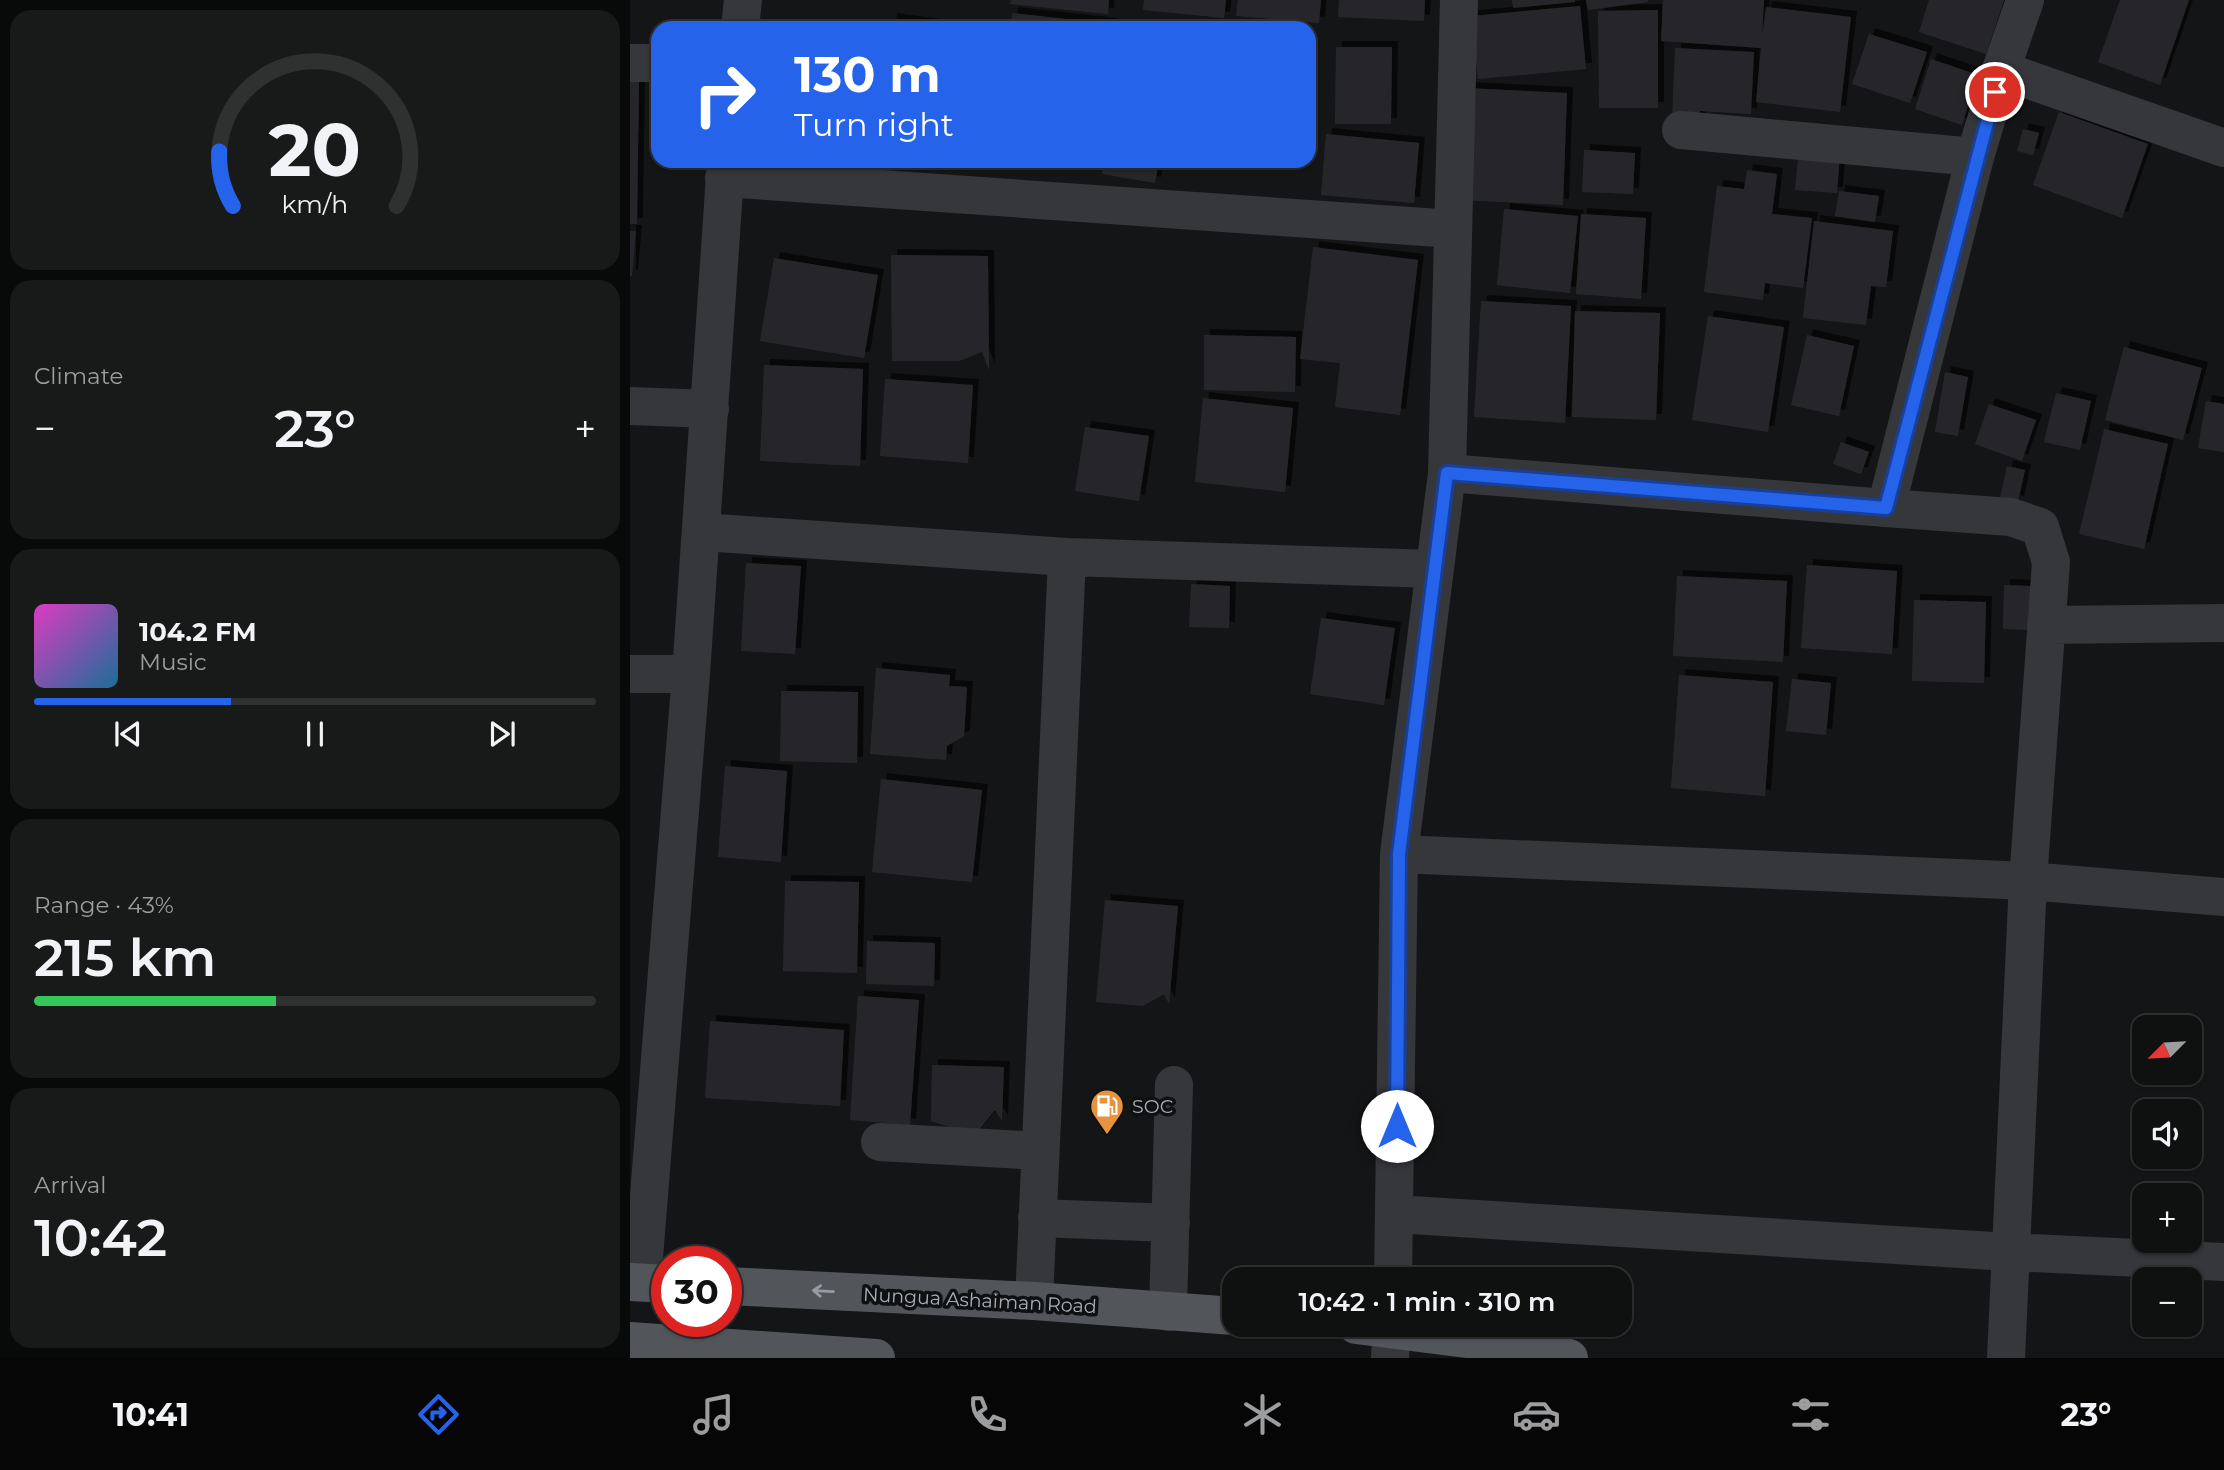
<!DOCTYPE html>
<meta charset="utf-8">
<style>
body{margin:0;font-family:Montserrat,sans-serif;background:#181919;color:#f1f3f6;height:100vh;display:flex;flex-direction:column;font-size:26px;white-space:nowrap}
*{box-sizing:border-box;margin:0}
p{font-size:23px;color:#9b9d9f}
.icon{flex:none;width:38px;height:38px;fill:none;stroke:currentColor;stroke-width:2;stroke-linecap:round;stroke-linejoin:round}
.map{position:relative;flex:1;overflow:hidden}
.sheet{display:flex;flex-direction:column;gap:10px;padding:10px;background:#080909;width:630px}
.sheet>*{flex:none}
.banner{position:absolute;left:21px;top:21px;width:665px;height:147px;border-radius:21px;box-shadow:0 2px 5px #0004,0 0 0 2px #2f3030;background:#2563eb;color:#fff;overflow:hidden}
.needle{width:46px;rotate:246deg}
.buttons{position:absolute;left:1502px;top:1015px;display:grid;gap:14px}
.buttons a{display:grid;place-items:center;width:70px;height:70px;border-radius:14px;background:#0f1010;box-shadow:0 2px 5px #0004,0 0 0 2px #2f3030;font-size:35px}
.speed{position:absolute;left:21px;top:1246px;display:flex;gap:14px;font-size:35px;font-weight:700;text-align:center}
.speed>*{display:grid;place-content:center;width:91px;height:91px;border-radius:50%;background:#0f1010;box-shadow:0 2px 5px #0004,0 0 0 2px #2f3030;line-height:1}
.speed .limit{border:10px solid #d22;background:#fff;color:#111}
.pin{position:absolute;display:grid;place-items:center;width:60px;height:60px;color:#fff;margin:-30px;border:4px solid #fff;border-radius:50%;box-shadow:0 2px 7px #0007}
.me{position:absolute;width:77px;margin:-38px;rotate:0deg;stroke-linejoin:round;filter:drop-shadow(0 0 5px #0008)}
.turn{display:flex;align-items:center;gap:24px;height:147px;padding:0 28px;font-size:32px}
.turn .icon{width:91px;height:91px;stroke-width:2.5}
.turn b{display:block;font-size:49px;line-height:60px}
.big{font-size:52px;font-weight:600;line-height:1.1}
.sheet .card{flex:1;display:flex;flex-direction:column;justify-content:center;gap:10px;min-width:0;padding:0 24px;border-radius:21px;background:#181919}
.sheet .dial{align-items:center;gap:0}
.dial svg{height:182px;overflow:visible;fill:none;stroke:#2f3030;stroke-width:7;stroke-linecap:round;text-anchor:middle}
.dial text{fill:#f1f3f6;stroke:none}
.song{display:flex;align-items:center;gap:21px}
.cover{width:84px;height:84px;border-radius:10px;background:linear-gradient(135deg,hsl(310 70% 55%),hsl(200 70% 35%))}
.played{height:7px;border-radius:4px;background:linear-gradient(90deg,#2563eb 35%,#2f3030 35%)}
.keys{display:flex;justify-content:space-around;direction:ltr}
.heat{display:flex;justify-content:space-between;align-items:center;font-size:38px;direction:ltr}
.charge{height:10px;border-radius:5px;background:linear-gradient(90deg,#34c759 43%,#2f3030 0)}
.trip{position:absolute;left:592px;top:1267px;width:410px;height:70px;border-radius:21px;background:#0f1010;box-shadow:0 2px 5px #0004,0 0 0 2px #2f3030;font-weight:600;line-height:70px;text-align:center}
.dock{display:flex;height:112px;justify-content:space-around;align-items:center;background:#060606;color:#9b9d9f}
.dock .icon{width:49px;height:49px}
.dock .current{color:#2563eb}
.dock b{font-size:32px;color:#f1f3f6}
main{display:flex;flex:1;min-height:0}
.map>svg:first-child{display:block}
</style>
<main>
<section class="sheet">
<div class="card dial"><svg viewBox="0 0 100 80">
<path d="M14 69A42 42 0 1 1 86 69"/>
<path d="M14 69A42 42 0 0 1 8 45" stroke="#2563eb"/>
<text x="50" y="56" font-size="32" font-weight="700">20</text>
<text x="50" y="72" font-size="11">km/h</text>
</svg></div>
<div class="card"><p>Climate</p>
<div class="heat"><a>−</a><b class="big">23°</b><a>+</a></div>
</div>
<div class="card">
<div class="song"><i class="cover"></i><div><b>104.2 FM</b><p>Music</p></div></div>
<div class="played"></div>
<div class="keys"><svg class="icon" aria-label="previous" viewBox="0 0 24 24"><path d="M18 5L8 12l10 7zM5 5v14"/></svg><svg class="icon" aria-label="pause" viewBox="0 0 24 24"><path d="M8 5v14M16 5v14"/></svg><svg class="icon" aria-label="next" viewBox="0 0 24 24"><path d="M6 5l10 7-10 7zM19 5v14"/></svg></div>
</div>
<div class="card"><p>Range · 43%</p><b class="big">215 km</b><div class="charge"></div></div>
<div class="card"><p>Arrival</p><b class="big">10:42</b></div>
</section>
<div class="map">
<svg width="1594" height="1358" viewBox="0 0 1594 1358">
<defs>
<filter id="shadow"><feDropShadow dx="6" dy="-6" stdDeviation="0" flood-color="#0009"/></filter>
</defs>
<rect width="100%" height="100%" fill="#141516"/>
<path fill="#27282a" filter="url(#shadow)" d="M 381,0 L 479,0 L 478,14 L 380,4 Z
M 514,0 L 596,0 L 594,18 L 513,10 Z
M 608,0 L 691,0 L 689,23 L 606,16 Z
M 709,0 L 795,0 L 794,21 L 708,17 Z
M 882,0 L 945,0 L 945,2 L 883,8 Z
M 956,0 L 1018,0 L 1018,2 L 958,10 Z
M 1033,0 L 1134,0 L 1132,37 L 1136,7 L 1221,17 L 1210,112 L 1126,102 L 1131,48 L 1031,41 Z
M 1299,0 L 1374,0 L 1356,54 L 1289,32 Z
M 1490,0 L 1559,0 L 1530,85 L 1468,62 Z
M 950,6 L 956,69 L 848,79 L 842,16 Z
M 1028,10 L 1028,108 L 969,108 L 968,11 Z
M 382,13 L 482,24 L 481,28 L 381,28 Z
M 261,19 L 313,26 L 313,28 L 260,28 Z
M 1239,34 L 1297,52 L 1280,103 L 1222,84 Z
M 706,47 L 762,47 L 761,124 L 705,124 Z
M 1045,48 L 1124,52 L 1121,114 L 1070,111 L 1070,123 L 1042,122 Z
M 1301,59 L 1348,75 L 1332,125 L 1285,109 Z
M 0,82 L 9,82 L 7,224 L 0,224 Z
M 836,88 L 937,93 L 933,205 L 831,200 Z
M 1429,112 L 1518,144 L 1492,218 L 1403,185 Z
M 1393,129 L 1409,133 L 1403,155 L 1387,151 Z
M 696,134 L 789,143 L 784,203 L 691,195 Z
M 1169,149 L 1210,153 L 1207,193 L 1165,190 Z
M 954,150 L 1005,153 L 1003,194 L 952,192 Z
M 474,161 L 529,161 L 525,183 L 472,174 Z
M 1117,170 L 1147,174 L 1142,214 L 1182,218 L 1173,288 L 1135,283 L 1133,300 L 1074,292 L 1087,186 L 1114,189 Z
M 1209,191 L 1249,196 L 1245,222 L 1205,216 Z
M 874,209 L 948,216 L 940,293 L 867,285 Z
M 951,214 L 1016,218 L 1011,299 L 946,294 Z
M 1184,221 L 1263,231 L 1256,287 L 1241,286 L 1236,325 L 1173,318 Z
M 0,231 L 6,231 L 2,276 L 0,276 Z
M 683,247 L 788,260 L 770,415 L 705,407 L 710,363 L 670,359 Z
M 261,255 L 358,256 L 359,370 L 352,352 L 329,361 L 262,361 Z
M 144,258 L 248,275 L 234,358 L 130,341 Z
M 851,301 L 941,306 L 935,423 L 844,417 Z
M 945,311 L 1030,313 L 1026,420 L 942,417 Z
M 1078,316 L 1154,327 L 1138,432 L 1062,420 Z
M 574,335 L 666,337 L 665,392 L 574,390 Z
M 1177,335 L 1224,346 L 1209,416 L 1161,405 Z
M 1494,347 L 1572,368 L 1553,440 L 1475,420 Z
M 134,365 L 233,369 L 230,466 L 130,461 Z
M 1315,372 L 1338,377 L 1328,436 L 1305,432 Z
M 255,379 L 343,385 L 338,463 L 250,456 Z
M 1426,393 L 1461,401 L 1450,450 L 1414,442 Z
M 573,398 L 663,408 L 655,492 L 565,482 Z
M 1576,401 L 1594,404 L 1594,452 L 1568,448 Z
M 1359,404 L 1406,420 L 1392,461 L 1345,444 Z
M 455,427 L 519,436 L 509,501 L 445,491 Z
M 1474,429 L 1538,444 L 1514,549 L 1449,534 Z
M 1211,442 L 1239,452 L 1231,474 L 1203,464 Z
M 1377,466 L 1395,470 L 1388,502 L 1370,498 Z
M 116,563 L 171,566 L 165,654 L 111,651 Z
M 1177,565 L 1267,571 L 1262,654 L 1171,648 Z
M 1047,576 L 1157,581 L 1153,662 L 1043,656 Z
M 561,584 L 600,586 L 599,628 L 559,627 Z
M 1374,585 L 1401,586 L 1400,630 L 1373,629 Z
M 1284,600 L 1356,602 L 1354,683 L 1282,681 Z
M 691,618 L 765,628 L 754,705 L 680,694 Z
M 246,668 L 320,675 L 319,686 L 337,687 L 334,736 L 317,746 L 316,760 L 240,754 Z
M 1049,675 L 1143,682 L 1135,796 L 1041,788 Z
M 1162,679 L 1201,683 L 1196,735 L 1156,731 Z
M 151,691 L 228,692 L 227,763 L 150,761 Z
M 95,766 L 157,771 L 151,862 L 88,857 Z
M 251,779 L 352,790 L 342,882 L 242,872 Z
M 155,881 L 229,882 L 227,973 L 153,971 Z
M 475,900 L 548,906 L 539,1004 L 534,994 L 513,1006 L 466,1002 Z
M 237,941 L 305,943 L 304,986 L 236,984 Z
M 228,996 L 289,1000 L 280,1125 L 220,1120 Z
M 80,1021 L 214,1030 L 210,1106 L 75,1098 Z
M 302,1065 L 374,1067 L 372,1121 L 365,1110 L 345,1135 L 301,1121 Z"/>
<g fill="none" stroke-linecap="round" stroke-linejoin="round">
<path stroke="#36373b" stroke-width="38" d="M 110,28 L 113,0
M 0,63 L 28,63
M 1371,70 L 1395,0
M 1051,130 L 1345,157
M 94,178 L 823,229
M 0,406 L 80,409
M 817,473 L 1256,508 L 1345,157 L 1371,70 L 1594,148
M 1256,508 L 1381,517 L 1410,527 L 1421,562 L 1398,881 L 1376,1358
M 72,532 L 437,557 L 804,569
M 1416,625 L 1594,623
M 0,674 L 61,674
M 769,854 L 1398,881 L 1594,897
M 250,1142 L 410,1151
M 765,1214 L 1379,1252 L 1594,1262
M 407,1218 L 541,1223
M 763,1279 L 769,854 L 817,473 L 829,0
M 12,1282 L 61,674 L 96,161
M 404,1301 L 437,557
M 538,1312 L 544,1085
M 760,1358 L 762,1325"/>
<path stroke="#52555a" stroke-width="38" d="M 0,1282 L 37,1284
M 96,1286 L 404,1301 L 604,1316
M 726,1325 L 885,1345 L 939,1358
M 0,1341 L 246,1358"/>
</g>
<defs><path id="oneway-shaft" d="M-6 0H5M1.5-3L5.5 0L1.5 3" fill="none" stroke-width="1.6" stroke-linecap="round" stroke-linejoin="round" transform="scale(1.75)"/></defs>
<use stroke="#969ca3" href="#oneway-shaft" transform="translate(193 1291) rotate(-177)"/>
<g fill="none" stroke-linecap="round" stroke-linejoin="round">
<g stroke="#184099" stroke-width="18">
<path id="route" d="M 767,1126 L 769,854 L 817,473 L 1256,508 L 1365,92"/>
</g>
<use href="#route" stroke="#2563eb" stroke-width="12"/>
</g>
<defs>
<g id="fuel-pin" transform="scale(1.75)"><path d="M0 17L-7.5 6A9.5 9.5 0 1 1 7.5 6Z" fill="#e7923c" stroke="#0f1011"/><path d="M-5.5-6h7V0h2V4h1.3V-2.5L3-4.5l.8-.8L6-3V5H2.5V1h-1V6h-7ZM-4.2-4.7v3.2H.2V-4.7Z" fill="#fff"/></g>
</defs>
<g fill-rule="evenodd">
<use href="#fuel-pin" x="477" y="1106"/>
</g>
<g text-anchor="middle" stroke-width="7" stroke-linejoin="round" paint-order="stroke">
<g font-size="19" fill="#a7aeb5" stroke="#0f1011" text-anchor="start">
<text x="502" y="1113">SOC</text>
</g>
<g font-size="19" fill="#a7aeb5" stroke="#0f1011">
<text transform="translate(350 1300) rotate(3)" y="7">Nungua Ashaiman Road</text>
</g>
</g>
</svg>
<div class="buttons">
<a><svg class="needle" viewBox="-14 -14 28 28"><path d="M0-13l5 13h-10z" fill="#e53935"/><path d="M0 13l5-13h-10z" fill="#9b9d9f"/></svg></a>
<a><svg class="icon" aria-label="sound" viewBox="0 0 24 24"><path d="M4 9h4l5-4v14l-5-4H4zM17 9q2 3 0 6"/></svg></a>
<a>+</a>
<a>−</a>
</div>
<div class="speed"><div class="limit">30</div></div>
<div class="pin" style="left:1365px;top:92px;background:#d93025"><svg class="icon" aria-label="arrive" viewBox="0 0 24 24"><path d="M6 21V4h12l-3 4 3 4H6"/></svg></div>
<svg class="me" style="left:767px;top:1126px" viewBox="-20 -20 40 40"><circle r="19" fill="#fff"/><path d="M0-13L10 11 0 6-10 11z" fill="#2563eb"/></svg>
<div class="trip">10:42 · 1 min · 310 m</div>
<div class="banner">
<div class="turn"><svg class="icon" aria-label="right" viewBox="0 0 24 24"><path d="M7 20v-9h11M14 6l5 5-5 5"/></svg><div><b>130 m</b>Turn right</div></div>
</div>
</div>
</main>
<nav class="dock">
<b>10:41</b>
<svg class="icon current" aria-label="directions" viewBox="0 0 24 24"><path d="M12 3l9 9-9 9-9-9zM9 14v-3h6M13 9l2 2-2 2"/></svg>
<svg class="icon" aria-label="music" viewBox="0 0 24 24"><path d="M9 18V5l10-2v13"/><circle cx="6" cy="18" r="3"/><circle cx="16" cy="16" r="3"/></svg>
<svg class="icon" aria-label="phone" viewBox="0 0 24 24"><path d="M5 4h4l2 5-3 2q2 4 5 5l2-3 5 2v4C11 20 4 13 5 4z"/></svg>
<svg class="icon" aria-label="climate" viewBox="0 0 24 24"><path d="M12 3v18M4 7l16 10M4 17L20 7"/></svg>
<svg class="icon" aria-label="car" viewBox="0 0 24 24"><path d="M5 17H2v-5l4-1 3-4h7l3 4 3 1v5h-3M9 17h6M6 11h13"/><circle cx="7" cy="17" r="2"/><circle cx="17" cy="17" r="2"/></svg>
<svg class="icon" aria-label="filters" viewBox="0 0 24 24"><path d="M4 7h16M4 17h16"/><circle cx="9" cy="7" r="2"/><circle cx="15" cy="17" r="2"/></svg>
<b>23°</b>
</nav>
